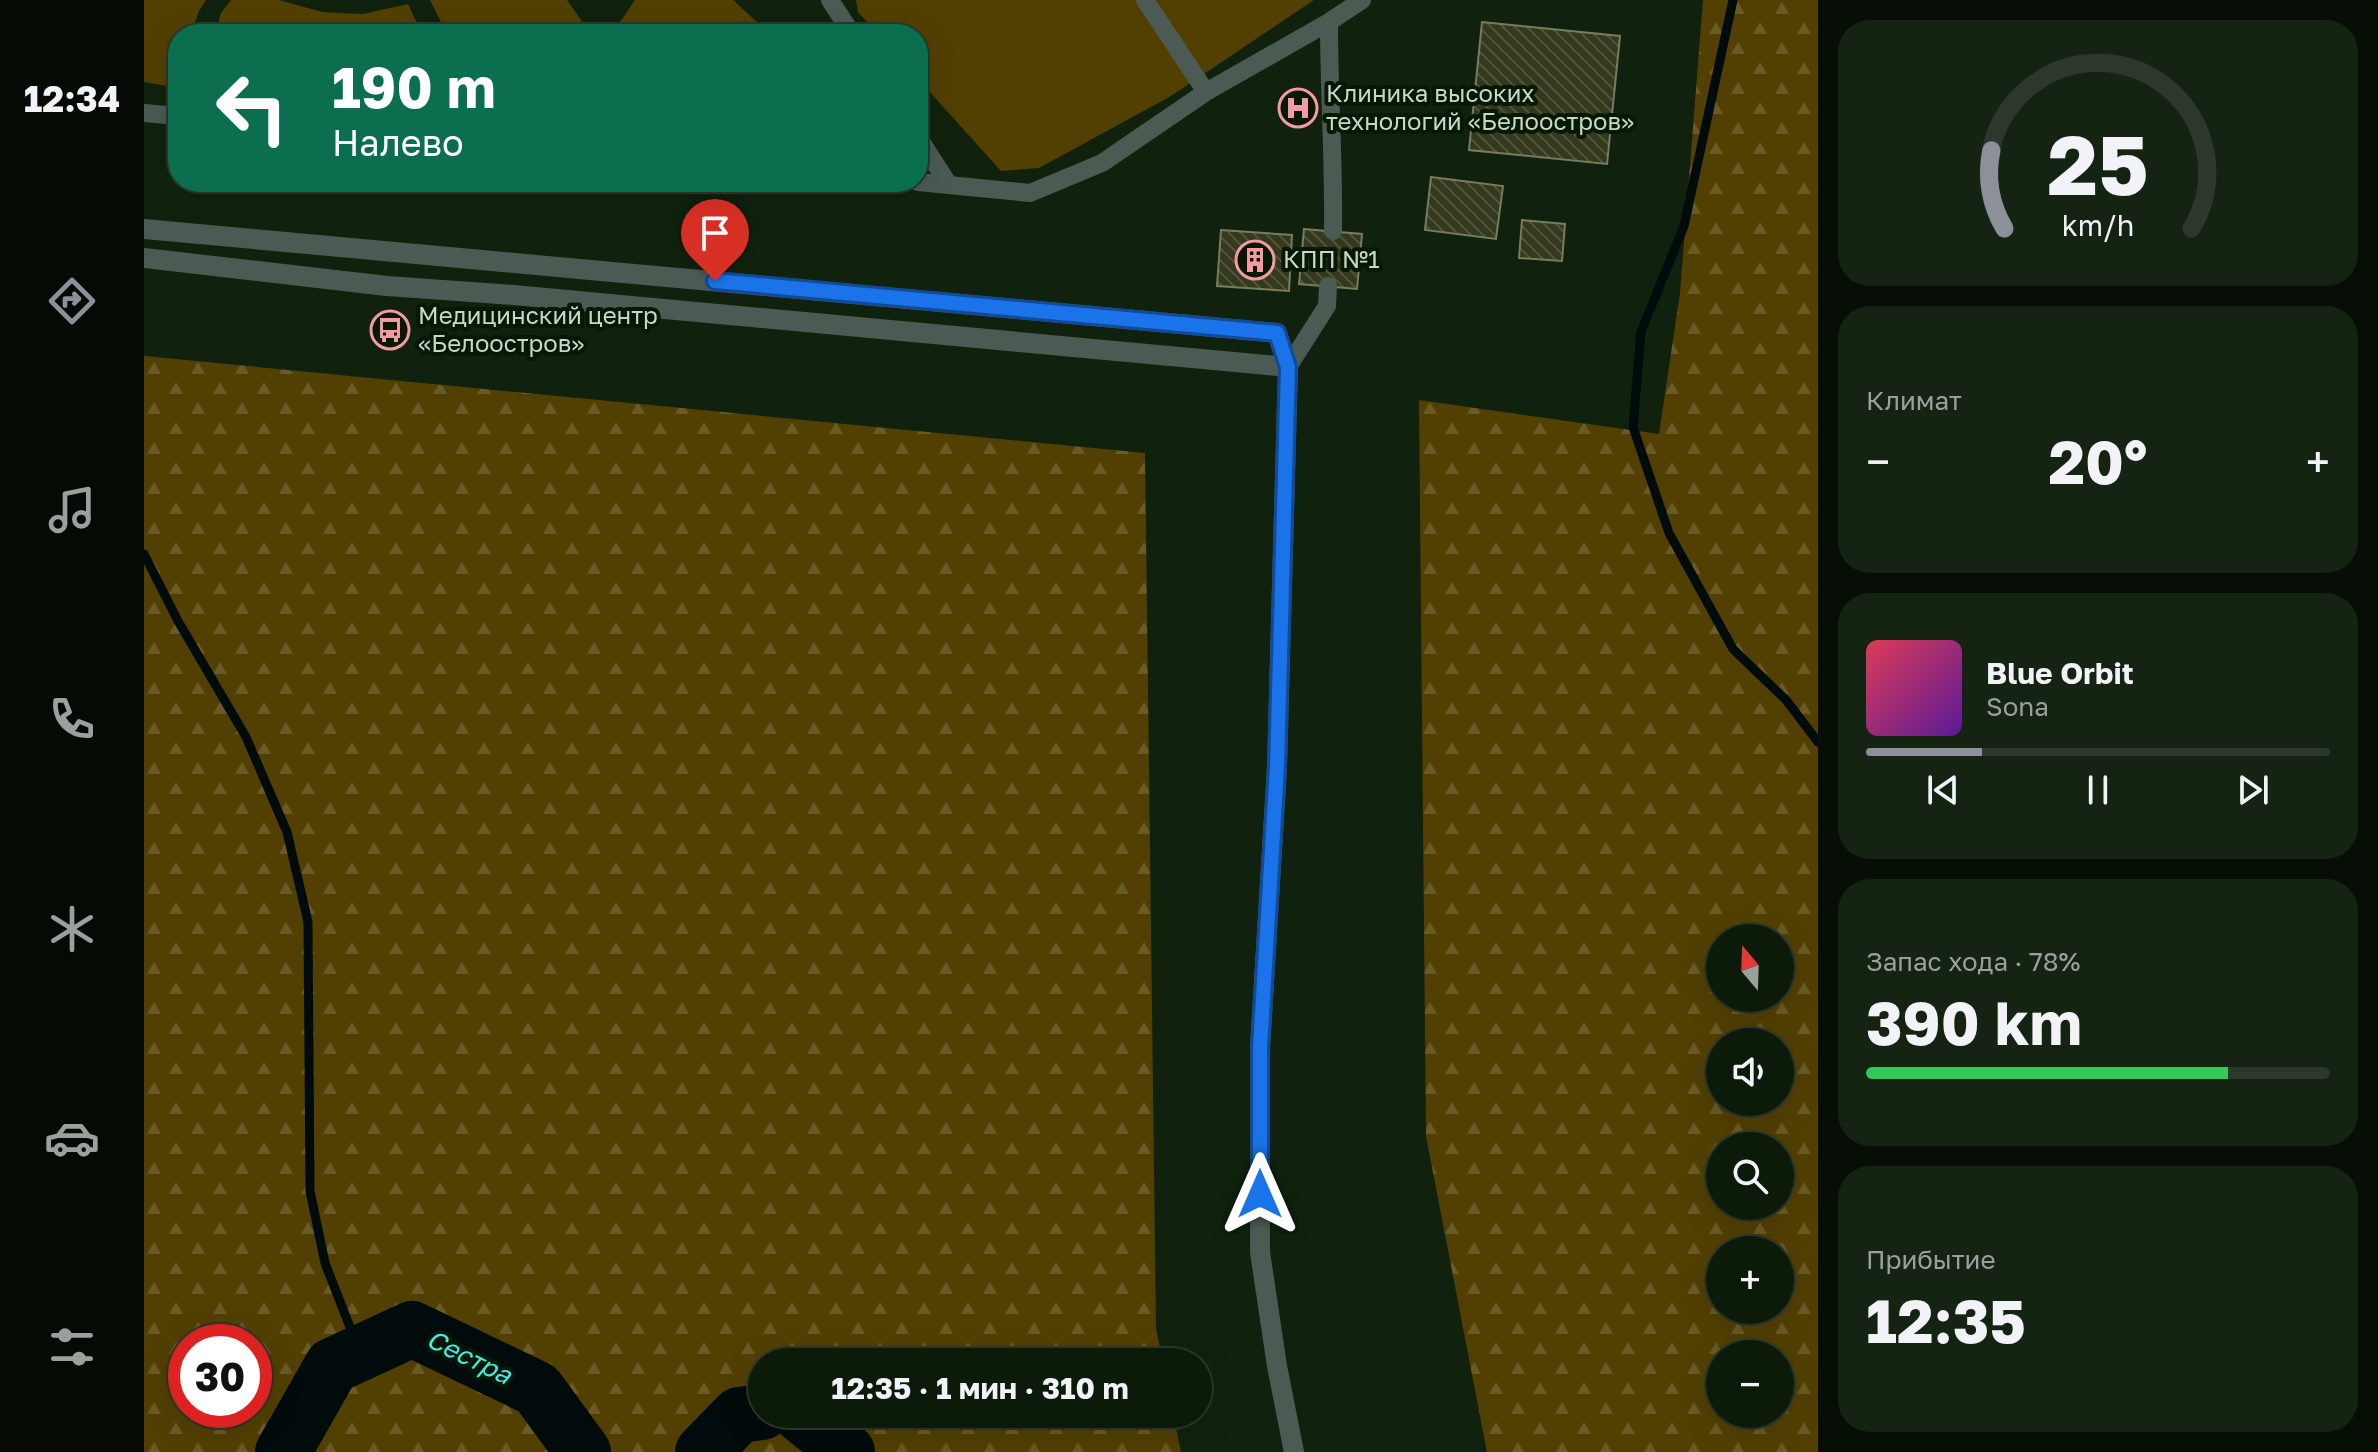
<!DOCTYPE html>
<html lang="ru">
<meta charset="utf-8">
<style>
body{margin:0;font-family:"Golos Text",sans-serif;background:#152313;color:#f1f3f6;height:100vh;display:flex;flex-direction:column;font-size:30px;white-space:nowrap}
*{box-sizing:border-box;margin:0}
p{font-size:26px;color:#9aa19c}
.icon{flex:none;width:44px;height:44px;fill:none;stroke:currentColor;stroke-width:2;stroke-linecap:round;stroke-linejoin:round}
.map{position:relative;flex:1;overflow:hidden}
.details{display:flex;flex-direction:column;gap:20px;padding:20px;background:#070e06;width:560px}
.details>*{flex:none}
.top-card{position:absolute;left:24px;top:24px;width:760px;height:168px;border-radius:32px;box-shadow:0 8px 32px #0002,0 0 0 2px #2c382b;background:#0b6e4f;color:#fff;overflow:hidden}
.needle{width:52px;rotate:341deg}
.buttons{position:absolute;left:1562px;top:924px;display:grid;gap:16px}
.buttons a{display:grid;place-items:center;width:88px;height:88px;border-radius:50%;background:#0c1a0a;box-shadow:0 8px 32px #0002,0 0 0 2px #2c382b;font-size:40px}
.speed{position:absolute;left:24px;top:1324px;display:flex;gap:16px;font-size:40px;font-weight:700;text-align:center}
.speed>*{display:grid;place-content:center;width:104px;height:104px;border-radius:50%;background:#0c1a0a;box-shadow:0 8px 32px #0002,0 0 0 2px #2c382b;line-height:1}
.speed .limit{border:12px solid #d22;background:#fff;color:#111}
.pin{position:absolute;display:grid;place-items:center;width:68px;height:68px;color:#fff;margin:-82px -34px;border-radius:50% 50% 50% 0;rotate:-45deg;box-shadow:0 0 8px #0007}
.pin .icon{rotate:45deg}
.me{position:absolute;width:88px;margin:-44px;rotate:0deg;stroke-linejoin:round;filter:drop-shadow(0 0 6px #0008)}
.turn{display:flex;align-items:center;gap:28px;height:168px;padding:0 32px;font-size:36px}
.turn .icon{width:104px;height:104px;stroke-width:2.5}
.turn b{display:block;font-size:56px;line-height:68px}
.big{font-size:60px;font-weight:700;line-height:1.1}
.details .widget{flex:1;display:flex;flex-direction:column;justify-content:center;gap:12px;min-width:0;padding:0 28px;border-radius:32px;background:#152313}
.details .dial{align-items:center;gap:0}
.dial svg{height:208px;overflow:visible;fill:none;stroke:#2c382b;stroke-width:7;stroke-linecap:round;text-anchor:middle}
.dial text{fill:#f1f3f6;stroke:none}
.song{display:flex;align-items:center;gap:24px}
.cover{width:96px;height:96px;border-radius:12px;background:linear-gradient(135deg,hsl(350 70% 55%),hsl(270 70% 35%))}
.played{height:8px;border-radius:4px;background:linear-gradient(90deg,#8c9099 25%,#2c382b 25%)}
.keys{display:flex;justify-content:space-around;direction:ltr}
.heat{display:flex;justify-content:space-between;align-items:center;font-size:44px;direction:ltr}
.charge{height:12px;border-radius:6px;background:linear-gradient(90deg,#34c759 78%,#2c382b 0)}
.trip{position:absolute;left:604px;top:1348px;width:464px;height:80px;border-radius:40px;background:#0c1a0a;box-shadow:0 8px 32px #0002,0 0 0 2px #2c382b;font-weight:700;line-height:80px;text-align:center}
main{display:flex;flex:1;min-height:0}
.tabs{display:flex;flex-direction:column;width:144px;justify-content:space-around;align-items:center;background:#050a04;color:#9aa19c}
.tabs .icon{width:56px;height:56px}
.tabs .active{color:#8c9099}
.tabs b{font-size:36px;color:#f1f3f6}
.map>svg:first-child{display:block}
</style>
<main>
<nav class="tabs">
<b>12:34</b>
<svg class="icon active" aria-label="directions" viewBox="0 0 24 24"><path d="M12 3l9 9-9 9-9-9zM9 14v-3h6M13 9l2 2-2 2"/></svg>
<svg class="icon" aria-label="music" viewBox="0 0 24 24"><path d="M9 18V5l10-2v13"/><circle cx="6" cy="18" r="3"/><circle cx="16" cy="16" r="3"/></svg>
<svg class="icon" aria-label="phone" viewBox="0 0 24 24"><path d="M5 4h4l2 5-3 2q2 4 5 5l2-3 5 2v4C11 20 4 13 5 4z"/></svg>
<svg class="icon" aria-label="climate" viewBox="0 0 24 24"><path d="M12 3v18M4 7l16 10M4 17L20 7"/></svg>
<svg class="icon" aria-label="car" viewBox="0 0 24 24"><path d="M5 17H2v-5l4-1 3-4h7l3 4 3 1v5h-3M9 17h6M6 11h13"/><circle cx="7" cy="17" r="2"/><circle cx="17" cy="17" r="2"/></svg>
<svg class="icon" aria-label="filters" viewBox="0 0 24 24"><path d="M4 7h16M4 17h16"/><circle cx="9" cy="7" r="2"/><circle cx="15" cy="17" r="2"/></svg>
</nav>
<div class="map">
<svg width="1674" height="1452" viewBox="0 0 1674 1452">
<defs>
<pattern id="forest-firs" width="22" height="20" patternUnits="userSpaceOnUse" patternTransform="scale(2)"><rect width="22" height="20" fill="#524003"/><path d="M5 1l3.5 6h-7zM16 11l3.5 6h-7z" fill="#6a5b26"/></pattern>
<pattern id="building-back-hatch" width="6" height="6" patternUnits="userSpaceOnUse" patternTransform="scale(2)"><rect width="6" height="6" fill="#34381d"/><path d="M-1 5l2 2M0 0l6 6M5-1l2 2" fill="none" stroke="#50543c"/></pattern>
</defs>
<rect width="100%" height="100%" fill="#10220e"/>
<path fill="#524003" d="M 0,0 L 62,0 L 55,11 L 47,34 L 34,34 L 34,88 L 0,82 Z
M 87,0 L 135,0 L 178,12 L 219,14 L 264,4 L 278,34 L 71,34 L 77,13 Z
M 286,0 L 423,0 L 437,20 L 440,32 L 438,34 L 303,34 Z
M 491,0 L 589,0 L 626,34 L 468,34 Z
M 712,0 L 1170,0 L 1027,96 L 895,168 L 857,171 L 774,79 L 774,34 L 734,34 L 714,12 Z"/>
<path fill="url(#forest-firs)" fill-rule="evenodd" d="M 1559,0 L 1674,0 L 1674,1452 L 1343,1452 L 1282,1136 L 1275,400 L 1515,434 L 1536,293 ZM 1576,938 L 1636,938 L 1636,998 L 1576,998 ZM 1576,1042 L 1636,1042 L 1636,1102 L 1576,1102 ZM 1576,1146 L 1636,1146 L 1636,1206 L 1576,1206 ZM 1576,1250 L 1636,1250 L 1636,1310 L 1576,1310 ZM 1576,1354 L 1636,1354 L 1636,1414 L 1576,1414 Z
M 0,356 L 1001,453 L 1012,1329 L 1019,1362 L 618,1362 L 618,1414 L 1029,1414 L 1037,1452 L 0,1452 ZM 42,1342 L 110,1342 L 110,1410 L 42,1410 Z"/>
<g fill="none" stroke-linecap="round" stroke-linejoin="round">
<path stroke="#010b0b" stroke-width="9" d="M 1589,0 L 1540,226 L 1497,332 L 1489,427 L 1525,533 L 1589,649 L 1642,700 L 1674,742
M 0,554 L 34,621 L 102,737 L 143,832 L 164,922 L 166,1191 L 181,1263 L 216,1353"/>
<path stroke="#010b0b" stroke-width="56" d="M 656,1414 L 703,1452
M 139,1452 L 188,1366 L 268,1329 L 393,1389 L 439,1452
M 559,1452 L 595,1415 L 618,1412"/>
</g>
<path fill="url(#building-back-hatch)" stroke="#777c5e" stroke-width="2" d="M 1338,22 L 1476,36 L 1463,164 L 1325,150 Z
M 1287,177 L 1359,186 L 1352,239 L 1281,230 Z
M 1378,220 L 1421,224 L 1418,261 L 1375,258 Z
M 1160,229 L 1218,234 L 1213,289 L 1155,284 Z
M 1077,230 L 1148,235 L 1145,291 L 1073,286 Z"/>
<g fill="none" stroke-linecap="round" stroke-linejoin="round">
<path stroke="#4c5a54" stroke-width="18" d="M 686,0 L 708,34
M 1001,0 L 1062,92
M 1185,22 C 1185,92 1190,161 1189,231
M 0,113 L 34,116
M 774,137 L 805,185
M 774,182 L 886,193 L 958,163 L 1062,92 L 1185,22 L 1218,0
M 1144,367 L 1183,306 L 1184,286"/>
<path stroke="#4c5a54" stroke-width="20" d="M 0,229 L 1133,333 L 1144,367 L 1133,767 L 1116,1048 L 1116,1252 L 1133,1366 L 1150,1452
M 0,258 L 243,286 L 370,295 L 1144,367"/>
</g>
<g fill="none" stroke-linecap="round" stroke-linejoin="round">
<g stroke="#114b97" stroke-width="20">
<path id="route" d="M 571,281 L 1133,333 L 1144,367 L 1133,767 L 1116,1048 L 1116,1194"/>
</g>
<use href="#route" stroke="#1a73e8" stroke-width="14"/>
</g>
<defs>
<g id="hospital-ring" transform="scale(2)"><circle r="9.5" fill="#071805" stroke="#f49aa4" stroke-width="1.5"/><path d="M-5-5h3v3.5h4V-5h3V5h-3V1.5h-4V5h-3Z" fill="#f49aa4"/></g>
<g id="building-ring" transform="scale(2)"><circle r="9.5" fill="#071805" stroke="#f49aa4" stroke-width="1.5"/><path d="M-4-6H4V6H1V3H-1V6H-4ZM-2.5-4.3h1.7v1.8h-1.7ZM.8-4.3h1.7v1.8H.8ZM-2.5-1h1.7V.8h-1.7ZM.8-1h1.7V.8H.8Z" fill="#f49aa4"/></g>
<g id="bus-ring" transform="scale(2)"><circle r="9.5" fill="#071805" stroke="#f49aa4" stroke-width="1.5"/><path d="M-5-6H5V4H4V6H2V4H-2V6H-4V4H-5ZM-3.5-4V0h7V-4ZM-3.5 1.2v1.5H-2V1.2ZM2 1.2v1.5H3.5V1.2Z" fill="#f49aa4"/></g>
</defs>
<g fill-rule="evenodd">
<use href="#hospital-ring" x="1154" y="108"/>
<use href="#building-ring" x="1111" y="260"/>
<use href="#bus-ring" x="246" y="330"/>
</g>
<g text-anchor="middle" stroke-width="8" stroke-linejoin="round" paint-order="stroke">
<g font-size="24" fill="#cad6c9" stroke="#071805" text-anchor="start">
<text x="1182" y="102">Клиника высоких<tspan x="1182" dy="28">технологий «Белоостров»</tspan></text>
<text x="1139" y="268">КПП №1</text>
<text x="274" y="324">Медицинский центр<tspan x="274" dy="28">«Белоостров»</tspan></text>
</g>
<g font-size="26" font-style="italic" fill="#44eae6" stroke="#071805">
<text transform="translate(325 1357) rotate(26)" y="9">Сестра</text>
</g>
</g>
</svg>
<div class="buttons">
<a><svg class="needle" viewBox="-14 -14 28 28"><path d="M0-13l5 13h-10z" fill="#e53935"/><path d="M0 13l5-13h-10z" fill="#9aa19c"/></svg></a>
<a><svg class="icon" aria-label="sound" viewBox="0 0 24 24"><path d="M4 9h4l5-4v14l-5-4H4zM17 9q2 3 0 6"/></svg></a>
<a><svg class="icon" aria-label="search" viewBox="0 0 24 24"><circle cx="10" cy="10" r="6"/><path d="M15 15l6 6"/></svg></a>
<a>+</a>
<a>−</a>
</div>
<div class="speed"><div class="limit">30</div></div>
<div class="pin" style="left:571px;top:281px;background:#d93025"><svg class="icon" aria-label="arrive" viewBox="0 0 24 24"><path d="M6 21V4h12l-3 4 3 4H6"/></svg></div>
<svg class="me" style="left:1116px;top:1194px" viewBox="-20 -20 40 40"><path d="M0-17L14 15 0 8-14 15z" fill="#1a73e8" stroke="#fff" stroke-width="4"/></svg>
<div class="trip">12:35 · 1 мин · 310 m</div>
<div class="top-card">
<div class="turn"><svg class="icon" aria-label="left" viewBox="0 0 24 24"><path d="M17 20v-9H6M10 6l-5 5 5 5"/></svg><div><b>190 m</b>Налево</div></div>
</div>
</div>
<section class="details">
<div class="widget dial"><svg viewBox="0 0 100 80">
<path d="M14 69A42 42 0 1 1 86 69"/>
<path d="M14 69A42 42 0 0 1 9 39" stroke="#8c9099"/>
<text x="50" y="56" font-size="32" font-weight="700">25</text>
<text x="50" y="72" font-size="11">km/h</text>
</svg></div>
<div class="widget"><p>Климат</p>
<div class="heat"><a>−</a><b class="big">20°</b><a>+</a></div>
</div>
<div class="widget">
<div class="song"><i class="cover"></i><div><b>Blue Orbit</b><p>Sona</p></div></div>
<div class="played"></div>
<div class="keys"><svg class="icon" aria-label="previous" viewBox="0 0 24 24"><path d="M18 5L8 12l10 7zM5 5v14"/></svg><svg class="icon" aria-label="pause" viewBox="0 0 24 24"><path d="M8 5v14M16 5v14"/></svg><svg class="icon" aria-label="next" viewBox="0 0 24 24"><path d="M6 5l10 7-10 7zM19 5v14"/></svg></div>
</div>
<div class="widget"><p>Запас хода · 78%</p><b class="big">390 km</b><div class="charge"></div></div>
<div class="widget"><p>Прибытие</p><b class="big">12:35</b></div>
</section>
</main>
